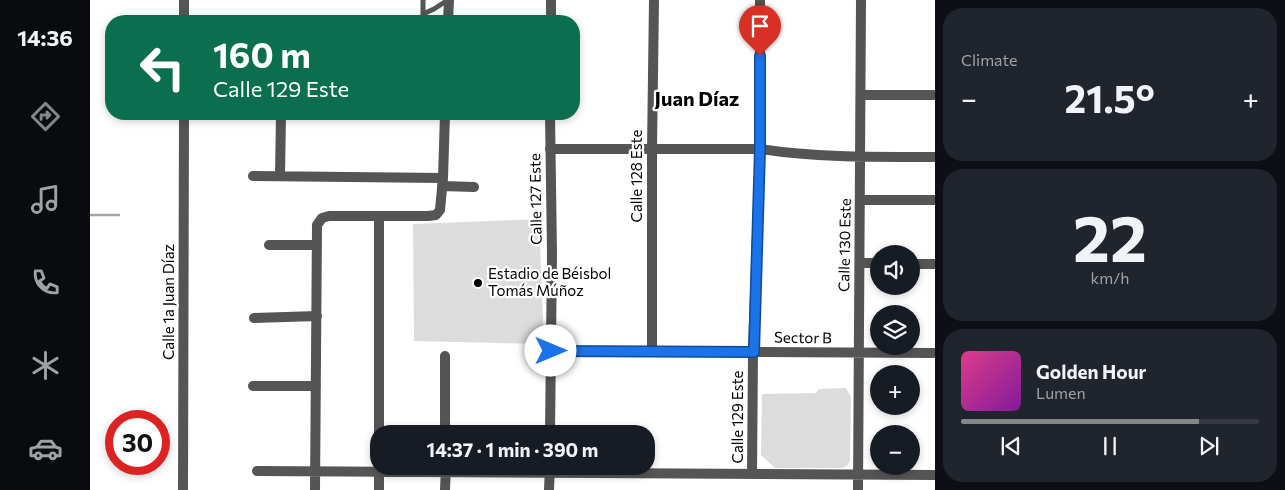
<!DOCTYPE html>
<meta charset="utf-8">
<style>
body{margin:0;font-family:Commissioner,sans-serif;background:#20242c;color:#f1f3f6;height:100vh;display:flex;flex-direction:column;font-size:19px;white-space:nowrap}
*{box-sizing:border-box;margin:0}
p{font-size:16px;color:#9ea1a6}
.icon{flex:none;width:28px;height:28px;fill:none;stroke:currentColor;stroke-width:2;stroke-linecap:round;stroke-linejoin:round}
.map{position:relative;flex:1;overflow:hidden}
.details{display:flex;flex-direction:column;gap:8px;padding:8px;background:#0d0f14;width:350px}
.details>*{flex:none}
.hud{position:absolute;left:15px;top:15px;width:475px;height:105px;border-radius:20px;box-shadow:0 2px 8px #0003;background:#0b6e4f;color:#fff;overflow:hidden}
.controls{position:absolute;left:780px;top:245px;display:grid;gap:10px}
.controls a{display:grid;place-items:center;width:50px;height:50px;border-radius:50%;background:#171b24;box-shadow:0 2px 8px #0003;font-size:25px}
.speed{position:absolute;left:15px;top:410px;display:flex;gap:10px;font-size:25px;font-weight:700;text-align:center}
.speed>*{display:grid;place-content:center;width:65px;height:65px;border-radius:50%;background:#171b24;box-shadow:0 2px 8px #0003;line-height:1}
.speed .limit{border:8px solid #d22;background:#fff;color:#111}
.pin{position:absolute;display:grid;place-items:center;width:42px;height:42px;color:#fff;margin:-51px -21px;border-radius:50% 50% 50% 0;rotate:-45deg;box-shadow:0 0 5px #0007}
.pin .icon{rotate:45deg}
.me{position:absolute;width:55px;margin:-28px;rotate:90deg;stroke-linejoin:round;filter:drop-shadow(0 0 4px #0008)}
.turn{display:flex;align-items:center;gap:18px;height:105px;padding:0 25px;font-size:22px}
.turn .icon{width:65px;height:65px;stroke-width:2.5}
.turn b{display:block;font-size:35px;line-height:42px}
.big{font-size:38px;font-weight:700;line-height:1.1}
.details .card{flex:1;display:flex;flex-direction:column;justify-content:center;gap:8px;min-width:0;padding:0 18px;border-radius:20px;background:#20242c}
.details .dial{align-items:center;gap:0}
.dial b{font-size:65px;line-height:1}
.song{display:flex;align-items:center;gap:15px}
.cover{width:60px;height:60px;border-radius:8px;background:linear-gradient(135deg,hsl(330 70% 55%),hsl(290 70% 35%))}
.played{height:5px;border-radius:2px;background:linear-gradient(90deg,#858687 80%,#363941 80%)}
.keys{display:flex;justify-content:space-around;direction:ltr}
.heat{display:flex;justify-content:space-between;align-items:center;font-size:28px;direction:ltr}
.trip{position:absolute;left:280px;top:425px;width:285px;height:50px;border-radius:20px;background:#171b24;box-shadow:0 2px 8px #0003;font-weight:700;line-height:50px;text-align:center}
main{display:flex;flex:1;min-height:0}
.tabs{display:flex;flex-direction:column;width:90px;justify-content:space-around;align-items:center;background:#090b0e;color:#9ea1a6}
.tabs .icon{width:35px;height:35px}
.tabs .on{color:#858687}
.tabs b{font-size:22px;color:#f1f3f6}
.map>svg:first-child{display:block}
</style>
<main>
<nav class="tabs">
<b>14:36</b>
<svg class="icon on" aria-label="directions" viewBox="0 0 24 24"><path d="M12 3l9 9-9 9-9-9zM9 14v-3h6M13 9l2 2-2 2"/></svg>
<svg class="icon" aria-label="music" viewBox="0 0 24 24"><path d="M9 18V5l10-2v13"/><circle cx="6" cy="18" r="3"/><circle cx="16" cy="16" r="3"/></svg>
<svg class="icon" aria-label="phone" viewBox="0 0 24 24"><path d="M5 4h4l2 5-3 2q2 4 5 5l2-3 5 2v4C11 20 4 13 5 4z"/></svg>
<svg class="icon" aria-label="climate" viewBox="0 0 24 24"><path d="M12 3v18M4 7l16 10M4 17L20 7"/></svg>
<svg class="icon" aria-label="car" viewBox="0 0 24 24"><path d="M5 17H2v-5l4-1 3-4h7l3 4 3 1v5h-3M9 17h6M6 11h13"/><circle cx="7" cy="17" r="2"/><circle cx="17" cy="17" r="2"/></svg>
</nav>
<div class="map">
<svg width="845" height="490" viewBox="0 0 845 490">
<rect width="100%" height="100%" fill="#fff"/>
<path fill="#dcdcdc" d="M 449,219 L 454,344 L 324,341 L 323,224 Z
M 756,388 L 761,397 L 760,461 L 757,466 L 752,468 L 685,468 L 671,455 L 672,394 L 726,393 L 729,389 Z"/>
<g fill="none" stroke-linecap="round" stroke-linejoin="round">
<path stroke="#a3a3a3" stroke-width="2.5" d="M 0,215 L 29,215"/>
<path stroke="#555" stroke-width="5" d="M 333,14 L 344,9 L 358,0
M 333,21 L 333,0"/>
<path stroke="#555" stroke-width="10" d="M 94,21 L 94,0
M 358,21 L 359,0
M 771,95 L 845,95
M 329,114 L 355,115
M 460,149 L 670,149 C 728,158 786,157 845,157
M 163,176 L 353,178
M 190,176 L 191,114
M 352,186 L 384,187
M 770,200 L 845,200
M 179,245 L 227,245
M 770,263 L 789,263
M 821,264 L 845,264
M 164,318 L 227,316
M 461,351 L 845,353
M 562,351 L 562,149 L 564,0
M 355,356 L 355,434
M 163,386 L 226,386
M 289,434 L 289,217
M 167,471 L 845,475
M 662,474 L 663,352 L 670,149 L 670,0
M 93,490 L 94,114
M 225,490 L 227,225 L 232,218 L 239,216 L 338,216 L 346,215 L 350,210 L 353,178 L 355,114
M 289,490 L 289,450
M 355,490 L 356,466
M 768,490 L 771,0"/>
<path stroke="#555" stroke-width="10" d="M 461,21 L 461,0
M 460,114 L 462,254 L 460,434
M 459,490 L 460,466"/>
</g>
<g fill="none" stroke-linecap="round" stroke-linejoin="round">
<g stroke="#114b97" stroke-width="12">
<path id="route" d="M 461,351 L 664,352 L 670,149 L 670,56"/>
</g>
<use href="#route" stroke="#1a73e8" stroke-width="9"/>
</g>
<circle fill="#000" stroke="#fff" stroke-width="2" cx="388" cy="283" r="5"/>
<g text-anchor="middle" stroke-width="4.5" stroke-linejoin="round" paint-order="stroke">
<g font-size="15" fill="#000" stroke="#fff">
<text transform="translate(547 176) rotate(-90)" y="5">Calle 128 Este</text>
<text transform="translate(446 199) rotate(-91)" y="5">Calle 127 Este</text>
<text transform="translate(755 245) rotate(-89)" y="5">Calle 130 Este</text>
<text transform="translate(79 302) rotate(-90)" y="5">Calle 1a Juan Díaz</text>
<text transform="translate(713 338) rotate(1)" y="5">Sector B</text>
<text transform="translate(648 417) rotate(-90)" y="5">Calle 129 Este</text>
</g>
<g font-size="15" fill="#000" stroke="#fff" text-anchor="start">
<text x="398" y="279">Estadio de Béisbol<tspan x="398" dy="17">Tomás Múñoz</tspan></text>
</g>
<g font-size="20" font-weight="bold" fill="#000" stroke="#fff">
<text x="607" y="106">Juan Díaz</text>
</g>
</g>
</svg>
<div class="controls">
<a><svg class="icon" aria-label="sound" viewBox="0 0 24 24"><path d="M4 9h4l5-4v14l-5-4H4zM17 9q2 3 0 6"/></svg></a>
<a><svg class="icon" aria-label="layers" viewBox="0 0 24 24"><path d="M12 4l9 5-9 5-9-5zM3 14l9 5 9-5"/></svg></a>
<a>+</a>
<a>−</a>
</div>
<div class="speed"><div class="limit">30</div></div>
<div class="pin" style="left:670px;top:56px;background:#d93025"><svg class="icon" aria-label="arrive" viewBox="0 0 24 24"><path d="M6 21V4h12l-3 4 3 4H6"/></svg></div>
<svg class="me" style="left:461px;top:351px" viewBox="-20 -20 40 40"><circle r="19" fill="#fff"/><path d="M0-13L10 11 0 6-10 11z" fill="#1a73e8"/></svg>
<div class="trip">14:37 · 1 min · 390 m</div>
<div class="hud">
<div class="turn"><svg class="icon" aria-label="left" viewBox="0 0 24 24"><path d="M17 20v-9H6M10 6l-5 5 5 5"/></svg><div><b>160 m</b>Calle 129 Este</div></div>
</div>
</div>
<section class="details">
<div class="card"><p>Climate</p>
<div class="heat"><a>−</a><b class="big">21.5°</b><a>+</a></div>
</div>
<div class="card dial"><b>22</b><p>km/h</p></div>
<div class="card">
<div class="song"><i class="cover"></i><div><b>Golden Hour</b><p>Lumen</p></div></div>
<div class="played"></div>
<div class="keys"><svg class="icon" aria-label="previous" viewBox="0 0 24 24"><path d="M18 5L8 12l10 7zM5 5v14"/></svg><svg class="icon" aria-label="pause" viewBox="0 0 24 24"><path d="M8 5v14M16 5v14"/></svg><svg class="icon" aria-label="next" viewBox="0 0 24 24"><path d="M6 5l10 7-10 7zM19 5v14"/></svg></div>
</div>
</section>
</main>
